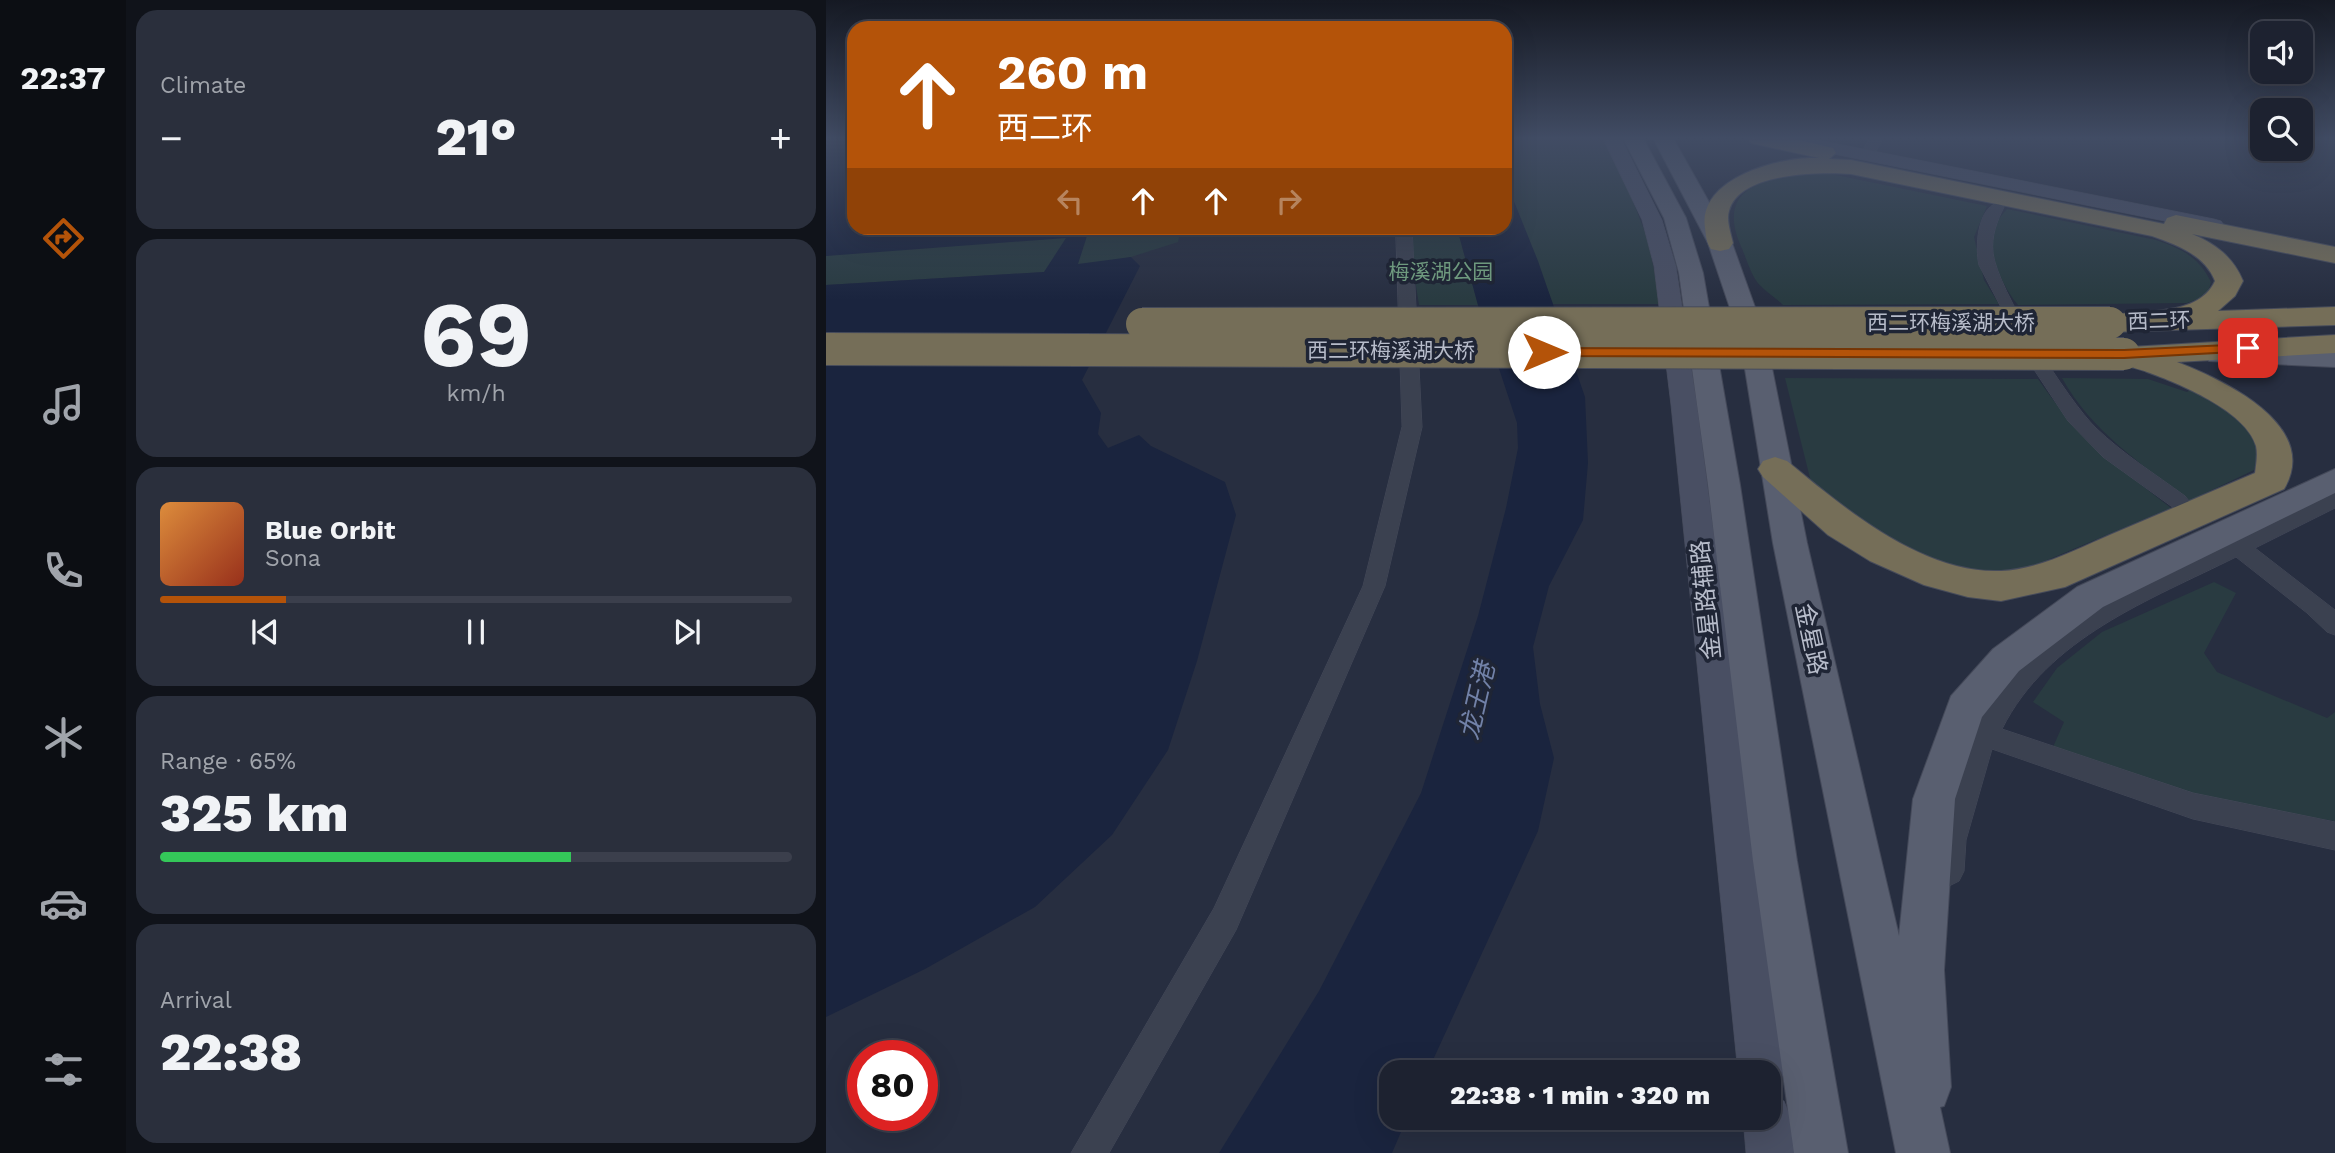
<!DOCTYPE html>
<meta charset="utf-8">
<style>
body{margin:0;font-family:"Work Sans","Noto Sans SC",sans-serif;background:#2a2f3c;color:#f1f3f6;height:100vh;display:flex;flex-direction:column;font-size:26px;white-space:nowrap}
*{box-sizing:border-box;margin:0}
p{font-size:23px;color:#a0a4ab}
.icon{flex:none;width:38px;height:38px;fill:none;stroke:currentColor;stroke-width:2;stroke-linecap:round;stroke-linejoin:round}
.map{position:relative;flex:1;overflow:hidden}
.panel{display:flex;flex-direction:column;gap:10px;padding:10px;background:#10131a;width:700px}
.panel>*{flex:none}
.hud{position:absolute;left:21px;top:21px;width:665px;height:214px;border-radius:21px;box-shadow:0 7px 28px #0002,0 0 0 2px #3b3f4c;background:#b45309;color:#fff;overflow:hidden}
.buttons{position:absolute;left:1424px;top:21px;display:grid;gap:14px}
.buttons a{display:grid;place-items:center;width:63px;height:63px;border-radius:14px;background:#1d2230;box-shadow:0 7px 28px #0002,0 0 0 2px #3b3f4c;font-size:35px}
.speed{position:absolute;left:21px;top:1040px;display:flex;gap:14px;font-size:35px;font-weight:700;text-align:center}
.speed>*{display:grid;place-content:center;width:91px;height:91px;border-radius:50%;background:#1d2230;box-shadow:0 7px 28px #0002,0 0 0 2px #3b3f4c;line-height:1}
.speed .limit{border:10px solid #d22;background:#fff;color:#111}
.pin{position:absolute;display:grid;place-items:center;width:60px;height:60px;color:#fff;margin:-30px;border-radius:14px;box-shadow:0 4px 10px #0006}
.me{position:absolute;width:77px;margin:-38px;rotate:90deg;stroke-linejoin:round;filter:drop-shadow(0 0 5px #0008)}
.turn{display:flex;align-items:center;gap:24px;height:147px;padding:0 35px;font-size:32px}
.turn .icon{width:91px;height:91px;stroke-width:2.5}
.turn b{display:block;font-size:49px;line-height:60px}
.lanes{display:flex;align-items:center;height:66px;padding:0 35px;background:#0003;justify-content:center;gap:35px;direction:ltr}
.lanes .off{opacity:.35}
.big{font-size:52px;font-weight:800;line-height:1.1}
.panel .card{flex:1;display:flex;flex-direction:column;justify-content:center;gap:10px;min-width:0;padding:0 24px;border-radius:21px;background:#2a2f3c}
.panel .dial{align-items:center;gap:0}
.dial b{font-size:91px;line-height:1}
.song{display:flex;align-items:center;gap:21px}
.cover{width:84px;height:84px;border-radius:10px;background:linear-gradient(135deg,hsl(30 70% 55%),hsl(10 70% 35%))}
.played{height:7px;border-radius:4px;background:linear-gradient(90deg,#b45309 20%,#3b3f4c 20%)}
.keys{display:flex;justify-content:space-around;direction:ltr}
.heat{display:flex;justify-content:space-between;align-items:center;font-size:38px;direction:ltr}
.charge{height:10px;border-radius:5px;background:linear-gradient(90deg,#34c759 65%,#3b3f4c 0)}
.trip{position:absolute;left:553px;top:1060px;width:402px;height:70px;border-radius:21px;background:#1d2230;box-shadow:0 7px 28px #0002,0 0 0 2px #3b3f4c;font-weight:800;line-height:70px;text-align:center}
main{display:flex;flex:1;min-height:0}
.tabs{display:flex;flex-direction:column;width:126px;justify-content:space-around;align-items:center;background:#0c0e13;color:#a0a4ab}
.tabs .icon{width:49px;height:49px}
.tabs .selected{color:#b45309}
.tabs b{font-size:32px;color:#f1f3f6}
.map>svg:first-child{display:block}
</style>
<main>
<nav class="tabs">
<b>22:37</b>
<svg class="icon selected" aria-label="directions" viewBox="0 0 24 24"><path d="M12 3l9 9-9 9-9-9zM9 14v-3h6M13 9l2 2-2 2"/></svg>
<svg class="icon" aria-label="music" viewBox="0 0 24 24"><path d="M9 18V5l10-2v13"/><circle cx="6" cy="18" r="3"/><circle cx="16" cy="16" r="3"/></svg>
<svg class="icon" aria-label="phone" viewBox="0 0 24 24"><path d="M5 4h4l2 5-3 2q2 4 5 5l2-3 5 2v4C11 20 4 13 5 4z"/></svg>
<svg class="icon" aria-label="climate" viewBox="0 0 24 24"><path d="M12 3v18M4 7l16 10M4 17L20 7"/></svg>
<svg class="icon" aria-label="car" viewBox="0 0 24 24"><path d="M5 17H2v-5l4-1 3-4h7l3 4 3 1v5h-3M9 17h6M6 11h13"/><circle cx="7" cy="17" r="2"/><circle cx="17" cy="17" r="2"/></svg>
<svg class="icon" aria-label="filters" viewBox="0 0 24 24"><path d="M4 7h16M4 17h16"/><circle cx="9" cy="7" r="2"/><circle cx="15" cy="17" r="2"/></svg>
</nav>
<section class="panel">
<div class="card"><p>Climate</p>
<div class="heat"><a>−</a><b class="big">21°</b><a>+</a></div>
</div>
<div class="card dial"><b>69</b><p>km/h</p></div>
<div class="card">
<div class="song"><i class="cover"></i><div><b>Blue Orbit</b><p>Sona</p></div></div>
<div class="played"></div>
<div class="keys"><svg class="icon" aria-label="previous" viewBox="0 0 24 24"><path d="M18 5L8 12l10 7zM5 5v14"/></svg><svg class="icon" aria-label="pause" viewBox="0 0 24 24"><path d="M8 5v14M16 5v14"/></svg><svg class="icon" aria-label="next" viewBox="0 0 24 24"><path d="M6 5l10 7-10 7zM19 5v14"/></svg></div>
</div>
<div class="card"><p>Range · 65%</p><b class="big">325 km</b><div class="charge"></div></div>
<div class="card"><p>Arrival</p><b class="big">22:38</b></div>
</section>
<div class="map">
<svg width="1509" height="1153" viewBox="0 0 1509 1153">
<rect width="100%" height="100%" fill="#272e40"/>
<path fill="#293b41" d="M 0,138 L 28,138 L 28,228 L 355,228 L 352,242 L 305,257 L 219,272 L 0,285 Z
M 679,138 L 776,138 L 801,186 L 822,240 L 835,304 L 727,304 L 679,179 Z
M 1000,173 L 1161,206 L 1148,237 L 1158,280 L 1173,304 L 957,305 C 949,297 935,289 929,279 C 923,269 919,255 914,244 C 887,179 955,176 1000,173 Z
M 1181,209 L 1330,240 C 1356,249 1373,257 1385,282 L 1381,296 L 1361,303 L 1192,305 C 1176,286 1160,252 1168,227 C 1170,221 1177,214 1181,209 Z
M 581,228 L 631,228 L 652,305 L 593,305 Z
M 959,378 L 1212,379 C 1248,432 1295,469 1345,508 L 1193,572 L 1159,572 L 1065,550 L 985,482 Z
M 1236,378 L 1322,379 L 1361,392 L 1367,388 C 1389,401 1433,424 1433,454 C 1433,459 1429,466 1428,470 L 1363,501 C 1316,464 1265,431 1236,378 Z
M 1388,582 L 1410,593 L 1378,653 L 1391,672 L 1501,718 L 1509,712 L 1509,821 L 1380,802 L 1227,747 L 1238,722 L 1207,702 L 1231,668 L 1276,632 Z"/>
<path fill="#1a243e" d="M 0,138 L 28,138 L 28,228 L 285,228 L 280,235 L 261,236 L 252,264 L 305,257 L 314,266 L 256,380 L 275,413 L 272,434 L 282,448 L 313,435 L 325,446 L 399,482 L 410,515 L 371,661 L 342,750 L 286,835 L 209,907 L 99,969 L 0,1017 L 0,285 L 218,272 L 240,238 L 0,256 Z
M 679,179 L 712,261 L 759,397 L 762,463 L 757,520 L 723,586 L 707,647 L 714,704 L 728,758 L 712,831 L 601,1073 L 565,1073 L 565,1118 L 581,1118 L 566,1153 L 393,1153 L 493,991 L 595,793 L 652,616 L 680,508 L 692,448 L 691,423 L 652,305 L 631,228 L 679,228 Z"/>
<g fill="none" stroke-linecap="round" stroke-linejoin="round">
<g stroke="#444959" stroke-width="1">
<path id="street" d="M 1044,138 L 1057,138 L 1046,159 L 1036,159 L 1034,156 Z
M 1171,203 L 1178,207 C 1171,221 1165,236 1167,253 C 1171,289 1242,401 1270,428 C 1297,454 1329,474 1359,496 L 1363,501 L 1359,506 L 1352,509 L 1345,506 L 1277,457 L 1242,421 L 1205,365 L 1153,265 C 1149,248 1151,209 1171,203 Z
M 570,228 L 586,228 L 596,427 L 559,586 L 410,930 L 283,1153 L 245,1153 L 388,908 L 537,586 L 576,427 Z
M 1509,491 L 1509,508 L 1429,548 L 1509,610 L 1509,635 L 1501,632 L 1481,613 L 1410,557 C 1324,600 1222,637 1176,729 L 1367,793 L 1509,822 L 1509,850 L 1367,819 L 1166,749 L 1140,840 L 1138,871 L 1133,881 L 1123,886 L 1113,881 C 1102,856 1116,824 1124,798 C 1134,763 1145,726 1167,695 C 1221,617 1314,584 1396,544 L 1398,536 L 1406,534 L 1413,536 Z"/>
</g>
<g stroke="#444959" stroke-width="1">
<path id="secondary" d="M 777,138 L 795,138 L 836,220 L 850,266 L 871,405 L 958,1073 L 952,1090 L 943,1093 L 943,1073 L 912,1073 L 845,405 L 828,266 L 816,220 Z
M 961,138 L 982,138 L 1388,219 L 1395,221 L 1398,225 L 1395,229 L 1388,231 L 968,146 L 962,145 L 959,141 Z
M 943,1095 L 958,1101 L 965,1118 L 970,1153 L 920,1153 L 917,1118 L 943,1118 Z"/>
</g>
<g stroke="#444959" stroke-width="2">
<path id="primary" d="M 797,138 L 817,138 L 860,218 L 877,273 L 914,485 L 971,861 L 1022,1153 L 968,1153 L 927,861 L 882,485 L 853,273 L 838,218 Z
M 827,138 L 847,138 L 906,243 L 940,338 L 981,543 L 1073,936 L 1087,799 L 1125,696 L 1167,649 L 1251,587 L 1509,469 L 1509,493 L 1277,607 L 1193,671 L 1156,717 L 1129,799 L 1118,970 L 1125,1087 L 1118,1106 L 1114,1107 L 1124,1153 L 1070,1153 L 947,543 L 914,338 L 882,243 Z
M 1393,347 L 1509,351 L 1509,367 L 1383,361 L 1379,355 L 1383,349 Z"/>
</g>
<g stroke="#464b5a" stroke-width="2">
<path id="highway" d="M 922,138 L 964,138 L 1007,148 L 1010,153 L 1003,159 L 1025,160 L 1338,224 L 1341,218 L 1350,215 L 1509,247 L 1509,263 L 1366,234 C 1390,244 1407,257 1417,281 L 1409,296 L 1392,311 L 1509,307 L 1509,325 L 1284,332 L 1274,329 L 1270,323 L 1274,317 C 1308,308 1371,320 1389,281 C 1379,255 1351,245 1326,236 L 1025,174 C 994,172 913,172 903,211 C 900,220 905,234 907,243 L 903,249 L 894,251 L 885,249 C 880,242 880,235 879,228 C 871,178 955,156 993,158 L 925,143 Z
M 1509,335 L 1509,353 L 1351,362 C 1395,379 1496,425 1458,489 L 1239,587 L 1175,601 L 1142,597 L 1098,585 L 1044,561 L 1002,535 L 937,477 L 932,469 L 937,461 L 949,457 L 961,461 C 1018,508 1096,574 1175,571 C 1214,569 1251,549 1286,534 C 1334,514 1381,493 1429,473 C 1430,465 1432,455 1430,446 C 1420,411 1352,383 1321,372 C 1308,367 1290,365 1283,354 L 1287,348 Z"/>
</g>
<use href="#street" fill="#3b4150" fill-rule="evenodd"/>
<use href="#secondary" fill="#494f63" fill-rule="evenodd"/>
<use href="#primary" fill="#595f70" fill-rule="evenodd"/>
<use href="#highway" fill="#756e58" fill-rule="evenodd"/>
<g stroke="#464b5a" stroke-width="34" stroke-linecap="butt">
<path id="highway-bridge" d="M 316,324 L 1284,323
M 0,349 L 1298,354"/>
</g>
<use href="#highway-bridge" stroke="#756e58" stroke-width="32"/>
</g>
<linearGradient id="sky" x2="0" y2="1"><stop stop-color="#151923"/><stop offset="0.46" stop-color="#414c64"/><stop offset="1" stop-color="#414c64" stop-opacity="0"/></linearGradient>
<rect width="1509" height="300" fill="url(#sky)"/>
<path fill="#b45309" stroke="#753606" stroke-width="2" d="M 1422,344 L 1426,345 L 1426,351 L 1298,358 L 718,356 L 712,352 L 718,348 L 1298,350 Z"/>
<g text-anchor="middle" stroke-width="7" stroke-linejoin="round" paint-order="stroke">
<g font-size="21" fill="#6f9a7f" stroke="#1f2535">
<text x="615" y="279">梅溪湖公园</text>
</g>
<g font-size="21" fill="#b7bcca" stroke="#1f2535">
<text transform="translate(1333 321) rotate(-2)" y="7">西二环</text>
<text x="1125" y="330">西二环梅溪湖大桥</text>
<text x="565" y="358">西二环梅溪湖大桥</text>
</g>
<g font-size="24" fill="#b7bcca" stroke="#1f2535">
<text transform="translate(880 600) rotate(-96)" y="8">金星路辅路</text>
<text transform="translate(985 639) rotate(78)" y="8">金星路</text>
</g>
<g font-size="26" font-style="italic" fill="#7282a8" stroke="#1f2535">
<text transform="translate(651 701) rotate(-77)" y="9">龙王港</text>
</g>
</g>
</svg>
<div class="buttons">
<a><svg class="icon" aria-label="sound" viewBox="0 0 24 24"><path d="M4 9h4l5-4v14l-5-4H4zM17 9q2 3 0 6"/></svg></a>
<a><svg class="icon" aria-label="search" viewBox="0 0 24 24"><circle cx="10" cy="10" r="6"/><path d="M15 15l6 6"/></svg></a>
</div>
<div class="speed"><div class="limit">80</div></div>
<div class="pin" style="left:1422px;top:348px;background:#d93025"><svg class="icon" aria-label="arrive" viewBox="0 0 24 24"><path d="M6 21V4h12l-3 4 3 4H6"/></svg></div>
<svg class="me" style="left:718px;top:352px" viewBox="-20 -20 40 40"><circle r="19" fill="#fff"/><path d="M0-13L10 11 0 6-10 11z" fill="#b45309"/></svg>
<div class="trip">22:38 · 1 min · 320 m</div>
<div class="hud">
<div class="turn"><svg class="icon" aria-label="ahead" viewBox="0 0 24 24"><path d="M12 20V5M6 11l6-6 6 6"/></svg><div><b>260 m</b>西二环</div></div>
<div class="lanes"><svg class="icon off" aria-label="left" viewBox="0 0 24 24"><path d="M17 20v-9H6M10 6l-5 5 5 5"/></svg><svg class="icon" aria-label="ahead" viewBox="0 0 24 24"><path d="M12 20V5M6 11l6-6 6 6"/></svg><svg class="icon" aria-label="ahead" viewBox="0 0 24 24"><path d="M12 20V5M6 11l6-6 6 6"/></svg><svg class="icon off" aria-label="right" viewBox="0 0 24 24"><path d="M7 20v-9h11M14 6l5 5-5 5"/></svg></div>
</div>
</div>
</main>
